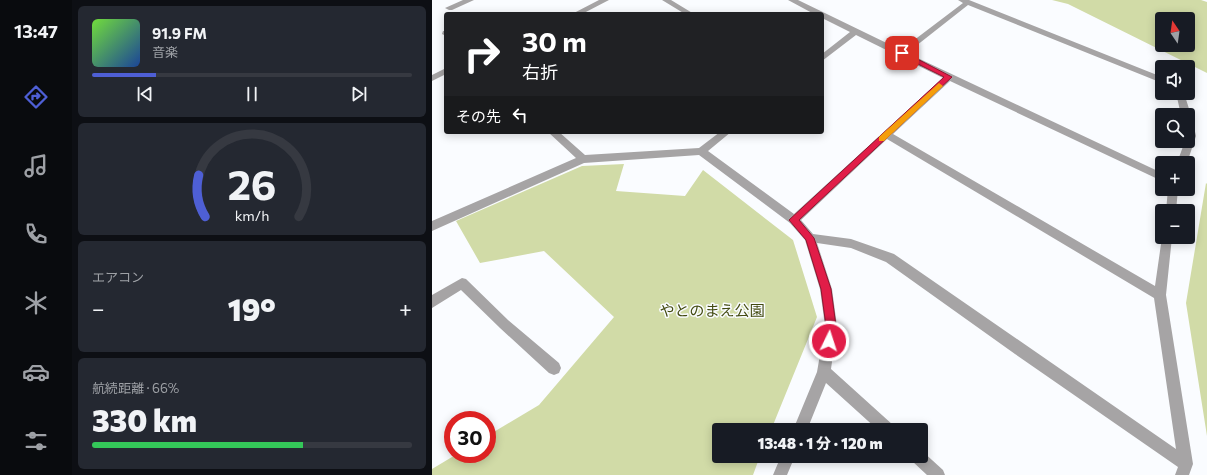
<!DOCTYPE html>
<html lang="ja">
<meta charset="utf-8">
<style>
body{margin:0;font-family:Commissioner,"Noto Sans JP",sans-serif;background:#242831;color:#f1f3f6;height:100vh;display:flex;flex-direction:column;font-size:15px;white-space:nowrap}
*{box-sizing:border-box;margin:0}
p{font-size:13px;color:#9ea1a6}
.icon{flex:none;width:22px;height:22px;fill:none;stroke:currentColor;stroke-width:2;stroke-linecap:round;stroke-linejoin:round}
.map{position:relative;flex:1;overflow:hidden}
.side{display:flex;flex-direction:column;gap:6px;padding:6px;background:#0d0f14;width:360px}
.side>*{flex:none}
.banner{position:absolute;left:12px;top:12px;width:380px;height:122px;border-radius:4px;box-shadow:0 2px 10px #0003;background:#202124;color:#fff;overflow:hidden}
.needle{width:26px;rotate:347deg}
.tools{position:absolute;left:723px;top:12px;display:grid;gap:8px}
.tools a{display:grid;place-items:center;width:40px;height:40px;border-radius:4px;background:#171b24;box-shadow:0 2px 10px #0003;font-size:20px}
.speed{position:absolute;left:12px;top:411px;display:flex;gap:8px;font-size:20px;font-weight:700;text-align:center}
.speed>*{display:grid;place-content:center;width:52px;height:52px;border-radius:50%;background:#171b24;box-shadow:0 2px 10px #0003;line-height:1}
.speed .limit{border:6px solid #d22;background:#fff;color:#111}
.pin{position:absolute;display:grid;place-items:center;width:34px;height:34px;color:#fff;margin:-17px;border-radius:8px;box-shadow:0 2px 6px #0006}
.me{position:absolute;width:44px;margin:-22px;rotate:4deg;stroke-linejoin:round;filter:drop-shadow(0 0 3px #0008)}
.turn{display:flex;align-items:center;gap:14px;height:84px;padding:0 12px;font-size:18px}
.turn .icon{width:52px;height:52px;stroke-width:2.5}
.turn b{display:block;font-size:28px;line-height:34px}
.then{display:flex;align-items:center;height:38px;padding:0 12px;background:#0003;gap:8px;font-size:15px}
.big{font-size:30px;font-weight:800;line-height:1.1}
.side .card{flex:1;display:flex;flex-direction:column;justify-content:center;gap:6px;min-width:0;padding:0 14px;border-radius:6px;background:#242831}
.side .dial{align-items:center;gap:0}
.dial svg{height:104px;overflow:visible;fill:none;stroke:#363941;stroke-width:7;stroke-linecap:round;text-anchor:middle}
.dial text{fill:#f1f3f6;stroke:none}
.song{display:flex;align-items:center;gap:12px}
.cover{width:48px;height:48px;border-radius:6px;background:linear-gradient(135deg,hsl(100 70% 55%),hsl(220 70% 35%))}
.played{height:4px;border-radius:2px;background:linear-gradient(90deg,#4e5fd5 20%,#363941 20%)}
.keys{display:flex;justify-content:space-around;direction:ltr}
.heat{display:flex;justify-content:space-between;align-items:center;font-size:22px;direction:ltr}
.charge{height:6px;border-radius:3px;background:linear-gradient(90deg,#34c759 66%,#363941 0)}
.trip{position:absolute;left:280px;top:423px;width:216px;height:40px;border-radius:4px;background:#171b24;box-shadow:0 2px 10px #0003;font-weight:800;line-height:40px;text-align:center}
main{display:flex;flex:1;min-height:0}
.tabs{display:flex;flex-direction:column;width:72px;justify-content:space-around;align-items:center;background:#090b0e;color:#9ea1a6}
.tabs .icon{width:28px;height:28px}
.tabs .on{color:#4e5fd5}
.tabs b{font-size:18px;color:#f1f3f6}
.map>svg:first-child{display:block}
</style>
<main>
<nav class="tabs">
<b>13:47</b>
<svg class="icon on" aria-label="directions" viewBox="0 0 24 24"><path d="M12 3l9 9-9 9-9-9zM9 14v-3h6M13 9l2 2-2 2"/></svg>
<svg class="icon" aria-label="music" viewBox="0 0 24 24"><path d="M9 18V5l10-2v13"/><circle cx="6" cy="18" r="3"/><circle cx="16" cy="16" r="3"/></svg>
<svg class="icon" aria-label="phone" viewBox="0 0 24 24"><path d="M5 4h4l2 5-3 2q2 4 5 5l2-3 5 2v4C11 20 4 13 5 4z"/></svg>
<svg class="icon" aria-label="climate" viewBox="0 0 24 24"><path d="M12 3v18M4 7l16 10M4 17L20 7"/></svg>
<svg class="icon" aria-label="car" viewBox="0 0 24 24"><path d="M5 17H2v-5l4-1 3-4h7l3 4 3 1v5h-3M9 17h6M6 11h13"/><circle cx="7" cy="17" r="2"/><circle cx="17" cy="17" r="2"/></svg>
<svg class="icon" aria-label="filters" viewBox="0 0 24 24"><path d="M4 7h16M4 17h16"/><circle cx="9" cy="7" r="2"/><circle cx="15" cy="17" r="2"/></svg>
</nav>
<section class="side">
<div class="card">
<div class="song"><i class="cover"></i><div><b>91.9 FM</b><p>音楽</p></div></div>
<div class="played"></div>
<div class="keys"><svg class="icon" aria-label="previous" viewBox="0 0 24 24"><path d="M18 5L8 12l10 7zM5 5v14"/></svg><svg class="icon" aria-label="pause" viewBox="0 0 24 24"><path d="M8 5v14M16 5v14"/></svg><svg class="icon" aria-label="next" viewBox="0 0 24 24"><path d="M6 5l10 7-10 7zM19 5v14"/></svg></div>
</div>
<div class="card dial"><svg viewBox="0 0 100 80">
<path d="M14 69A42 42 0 1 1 86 69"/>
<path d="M14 69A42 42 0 0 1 9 37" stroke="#4e5fd5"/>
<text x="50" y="56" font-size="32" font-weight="700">26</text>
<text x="50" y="72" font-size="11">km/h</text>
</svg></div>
<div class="card"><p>エアコン</p>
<div class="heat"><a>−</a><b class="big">19°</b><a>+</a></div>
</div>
<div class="card"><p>航続距離 · 66%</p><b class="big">330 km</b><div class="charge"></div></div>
</section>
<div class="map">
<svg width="775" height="475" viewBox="0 0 775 475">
<rect width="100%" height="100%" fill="#fafcff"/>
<path fill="#d1dba7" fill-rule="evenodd" d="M 620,0 L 769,0 L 775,2 L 775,73 L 636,4 ZM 730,19 L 756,19 L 756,45 L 730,45 Z
M 192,164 L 184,191 L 253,196 L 271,170 L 361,240 L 385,317 L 339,430 L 287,430 L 287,456 L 328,456 L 321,475 L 0,475 L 0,469 L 25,454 L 55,454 L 55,436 L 107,405 L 182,317 L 112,251 L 48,263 L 24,221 L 150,166 Z
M 774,183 L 775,184 L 775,436 L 754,303 Z"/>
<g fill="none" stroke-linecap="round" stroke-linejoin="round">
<path fill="#a6a4a5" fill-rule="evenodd" d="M 30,278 L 34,279 L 76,320 L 127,363 L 129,368 L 127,373 L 122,375 L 117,373 L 68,328 L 29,290 L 0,308 L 0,295 Z"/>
<path fill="#a6a4a5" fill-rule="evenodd" d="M 31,0 L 42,0 L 20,10 L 17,10 L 13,8 Z
M 167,0 L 177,0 L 150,14 L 140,14 Z
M 230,0 L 239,0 L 262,14 L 253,14 Z
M 356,0 L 366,0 L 469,50 L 531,3 L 526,0 L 537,0 L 730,77 L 730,83 L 536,5 L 475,53 L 730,173 L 730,181 L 518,81 L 461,134 L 723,286 L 730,237 L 740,237 L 734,295 L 761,464 L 757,475 L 743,475 L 746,467 L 583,354 L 454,262 L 419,248 L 385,243 L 400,289 L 405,326 L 399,369 L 461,425 L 463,430 L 446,430 L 394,383 L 375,430 L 361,430 L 385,372 L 393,326 L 388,289 L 373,240 L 358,223 L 267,155 L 152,163 L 0,231 L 0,221 L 144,158 L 116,132 L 127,132 L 153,155 L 267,148 L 288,132 L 299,132 L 276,151 L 362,214 L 511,78 L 424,35 L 390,61 L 390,54 L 418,32 L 390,18 L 390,14 L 382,14 ZM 455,139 L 722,298 L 744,449 L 462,254 L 419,239 L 381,234 L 369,220 Z
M 11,31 L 14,31 L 14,36 L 10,34 Z
M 14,68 L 14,74 L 0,81 L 0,75 Z
M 744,93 L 752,93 L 759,115 L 756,118 L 756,115 L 749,115 Z
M 756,120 L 761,123 L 764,136 L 755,163 L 745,163 L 753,141 L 756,141 Z
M 736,189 L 746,189 L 744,211 L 734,211 Z
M 489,450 L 511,470 L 513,475 L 495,475 L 480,461 L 478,456 L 489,456 Z
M 349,456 L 363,456 L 355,475 L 341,475 Z"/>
</g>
<path fill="#e11d48" stroke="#92132f" d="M 470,51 L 520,77 L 367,220 L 382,238 L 399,289 L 404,326 L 401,345 L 397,347 L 393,345 L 392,341 L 394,326 L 389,289 L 374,240 L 357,220 L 512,77 L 468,55 L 467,53 Z"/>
<path fill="#f59e0b" d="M 507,83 L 511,86 L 510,87 L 452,141 L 447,141 L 447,137 Z"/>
<g text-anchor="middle" stroke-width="3" stroke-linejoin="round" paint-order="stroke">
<g font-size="15" fill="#434b11" stroke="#fafcff">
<text x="280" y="316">やとのまえ公園</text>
</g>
</g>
</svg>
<div class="tools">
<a><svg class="needle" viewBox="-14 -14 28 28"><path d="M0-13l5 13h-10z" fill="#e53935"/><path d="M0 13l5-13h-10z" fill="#9ea1a6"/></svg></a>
<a><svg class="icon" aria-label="sound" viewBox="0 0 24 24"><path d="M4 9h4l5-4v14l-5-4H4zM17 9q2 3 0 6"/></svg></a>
<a><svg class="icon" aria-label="search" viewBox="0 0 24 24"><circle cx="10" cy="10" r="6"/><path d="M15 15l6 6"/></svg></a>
<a>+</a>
<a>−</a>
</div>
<div class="speed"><div class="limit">30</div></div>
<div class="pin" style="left:470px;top:53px;background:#d93025"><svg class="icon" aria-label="arrive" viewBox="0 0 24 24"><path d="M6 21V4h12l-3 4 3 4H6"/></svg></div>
<svg class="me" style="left:397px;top:341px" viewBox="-20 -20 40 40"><circle r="17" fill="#e11d48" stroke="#fff" stroke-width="3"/><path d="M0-11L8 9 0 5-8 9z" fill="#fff"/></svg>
<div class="trip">13:48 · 1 分 · 120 m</div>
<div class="banner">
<div class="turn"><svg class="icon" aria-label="right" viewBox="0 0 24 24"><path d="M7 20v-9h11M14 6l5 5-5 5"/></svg><div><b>30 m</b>右折</div></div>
<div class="then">その先<svg class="icon" aria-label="left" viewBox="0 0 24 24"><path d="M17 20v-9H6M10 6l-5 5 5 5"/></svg></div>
</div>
</div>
</main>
